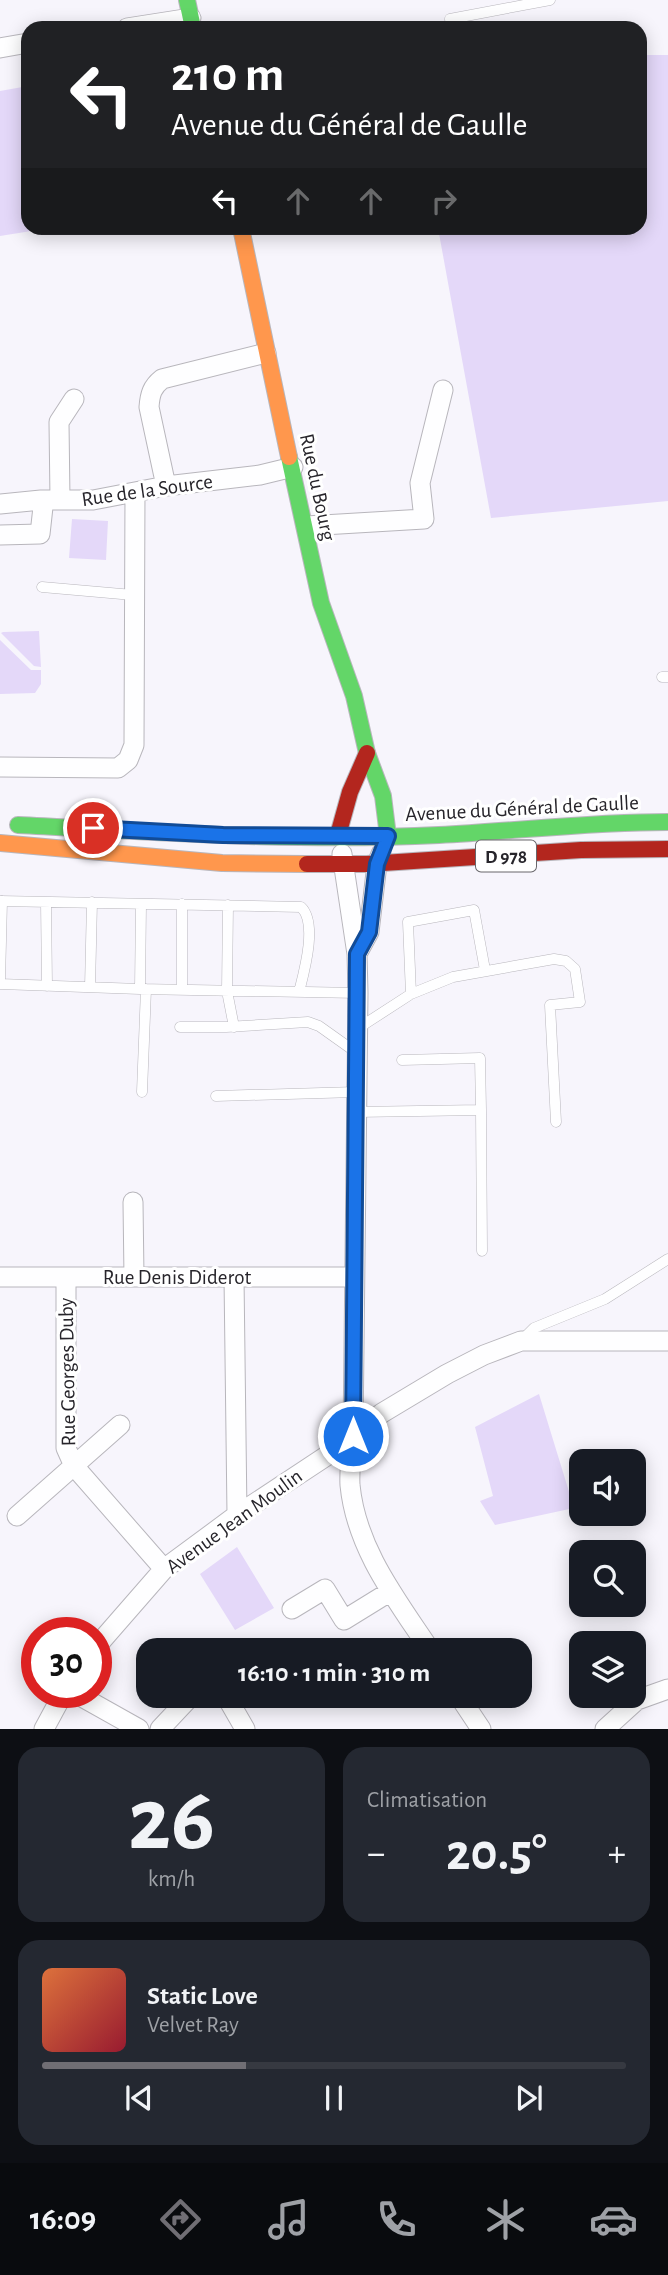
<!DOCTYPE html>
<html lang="fr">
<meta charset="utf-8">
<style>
body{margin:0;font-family:"Alegreya Sans",sans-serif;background:#242831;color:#f1f3f6;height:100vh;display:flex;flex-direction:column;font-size:26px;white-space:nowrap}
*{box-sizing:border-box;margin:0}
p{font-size:23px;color:#9ea1a6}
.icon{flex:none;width:38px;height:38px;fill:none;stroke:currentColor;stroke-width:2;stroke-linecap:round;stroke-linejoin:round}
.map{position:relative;height:1729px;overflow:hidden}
.drawer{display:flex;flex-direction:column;gap:18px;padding:18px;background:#0d0f14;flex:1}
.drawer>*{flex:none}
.banner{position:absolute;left:21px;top:21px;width:626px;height:214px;border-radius:21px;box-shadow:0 4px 18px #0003;background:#202124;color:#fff;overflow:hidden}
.buttons{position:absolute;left:569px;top:1449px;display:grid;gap:14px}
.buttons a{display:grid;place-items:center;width:77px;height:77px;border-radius:14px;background:#171b24;box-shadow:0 4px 18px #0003;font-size:35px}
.speed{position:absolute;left:21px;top:1617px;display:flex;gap:14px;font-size:35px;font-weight:700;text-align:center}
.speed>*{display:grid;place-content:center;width:91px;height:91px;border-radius:50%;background:#171b24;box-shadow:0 4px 18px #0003;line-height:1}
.speed .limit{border:10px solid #d22;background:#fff;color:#111}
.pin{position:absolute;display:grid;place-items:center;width:60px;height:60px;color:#fff;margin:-30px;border:4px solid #fff;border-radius:50%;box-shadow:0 2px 7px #0007}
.me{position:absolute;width:77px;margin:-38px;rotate:0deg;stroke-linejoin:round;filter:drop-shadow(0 0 5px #0008)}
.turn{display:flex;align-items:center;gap:24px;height:147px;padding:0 35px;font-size:32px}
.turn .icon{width:91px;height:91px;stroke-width:2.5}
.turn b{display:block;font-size:49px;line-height:60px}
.lanes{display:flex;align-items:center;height:66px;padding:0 35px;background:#0003;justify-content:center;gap:35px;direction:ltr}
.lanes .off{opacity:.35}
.big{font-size:52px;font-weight:700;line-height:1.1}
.drawer .card{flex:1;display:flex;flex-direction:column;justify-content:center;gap:10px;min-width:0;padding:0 24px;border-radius:21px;background:#242831}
.drawer .dial{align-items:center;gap:0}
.dial b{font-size:91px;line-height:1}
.song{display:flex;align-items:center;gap:21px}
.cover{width:84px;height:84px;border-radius:10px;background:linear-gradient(135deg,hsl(20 70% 55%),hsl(350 70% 35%))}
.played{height:7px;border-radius:4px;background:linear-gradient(90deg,#706e74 35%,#363941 35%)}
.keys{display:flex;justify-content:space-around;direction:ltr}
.heat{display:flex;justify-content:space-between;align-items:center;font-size:38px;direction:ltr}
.drawer .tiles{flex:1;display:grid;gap:18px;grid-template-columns:1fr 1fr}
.card:last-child{grid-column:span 2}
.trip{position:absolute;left:136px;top:1638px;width:396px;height:70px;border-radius:21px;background:#171b24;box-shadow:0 4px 18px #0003;font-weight:700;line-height:70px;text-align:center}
.tab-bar{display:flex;height:112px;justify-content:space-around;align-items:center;background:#090b0e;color:#9ea1a6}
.tab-bar .icon{width:49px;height:49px}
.tab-bar .on{color:#706e74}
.tab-bar b{font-size:32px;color:#f1f3f6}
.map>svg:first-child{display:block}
</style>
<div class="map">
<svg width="668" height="1729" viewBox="0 0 668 1729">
<rect width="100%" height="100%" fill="#f7f5fc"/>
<path fill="#e4d8f9" d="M 641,55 L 668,55 L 668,501 L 491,518 L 438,228 L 640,228 Z
M 28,86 L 28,228 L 50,228 L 0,236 L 0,91 Z
M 72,519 L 108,521 L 106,560 L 69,558 Z
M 39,631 L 41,667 L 34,666 L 1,633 L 3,632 Z
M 0,640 L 31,670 L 41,670 L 41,684 L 35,693 L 0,694 Z
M 539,1394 L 574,1508 L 495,1525 L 480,1501 L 493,1496 L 475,1427 Z
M 237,1547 L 274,1608 L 235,1630 L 200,1574 Z"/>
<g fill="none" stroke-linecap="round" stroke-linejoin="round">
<g stroke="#b8b6bc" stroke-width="11">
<path id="lane" d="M 451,28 L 450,19 L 550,0
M 42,587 L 133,595
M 662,677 L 668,677
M 0,901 L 301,907 C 318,923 304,972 299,992
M 46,902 L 47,986
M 182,904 L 182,990
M 228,905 L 227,991 L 234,1027
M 0,980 L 2,901
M 0,984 L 140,989 L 358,993
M 90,987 L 92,902
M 140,989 L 141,904
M 411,994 L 408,922 L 474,910 L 485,970
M 180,1027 L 226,1027 L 308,1022 L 319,1026 L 357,1053
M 357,1029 L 411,994 L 453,977 L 554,959 L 566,961 L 575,969 L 580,1002 L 550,1005 L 556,1122
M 142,1092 L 146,989
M 216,1096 L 356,1092
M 481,1110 L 482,1251
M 356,1112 L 481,1110 L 480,1058 L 402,1060
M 523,1339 L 534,1328 L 605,1299 L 668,1259"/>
</g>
<g stroke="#b8b6bc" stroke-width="21">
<path id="street" d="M 127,28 L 191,18
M 0,48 L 28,43
M 166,486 L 149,407 C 150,394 152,387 162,379 L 266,353
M 60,500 L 59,422 L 74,399
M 0,504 L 41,500 L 93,500 L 166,486 L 260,475 L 293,467
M 306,526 L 424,519 L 420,483 L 443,390
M 0,535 L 40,534 L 43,507 L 41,500
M 0,767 L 118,768 L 128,760 L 134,745 L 135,492
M 342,854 L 357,954 L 358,993 L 353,1435 C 352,1451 349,1469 350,1485 C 356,1548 396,1599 430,1650
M 357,954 L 369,932 L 377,864 L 381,854
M 133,1202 L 134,1277
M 0,1277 L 353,1277
M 66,1277 L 66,1448 L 74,1466 L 164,1569
M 234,1277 L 237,1515
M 17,1516 L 120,1425
M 292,1609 L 325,1589 L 344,1620 L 391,1591
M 96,1647 L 164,1569 L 237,1515 L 337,1449 L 382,1413 L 447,1374 L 484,1355 L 521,1341 L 668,1341
M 73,1692 L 139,1729
M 226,1696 L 245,1729
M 459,1696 L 481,1729
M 44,1729 L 64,1692
M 160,1729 L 191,1696
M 605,1729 L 637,1700 L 668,1689"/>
</g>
<g stroke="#b8b6bc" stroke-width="18">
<path id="fast" d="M 187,0 L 193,28
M 289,457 L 321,603 L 354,696 L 367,753 L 383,796 L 388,836
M 18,825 C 158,832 299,842 439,835 C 516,831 591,822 668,822"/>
</g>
<g stroke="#b8b6bc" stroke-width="18">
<path id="slow" d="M 241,228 L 289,457
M 0,843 L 222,863 L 307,864"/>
</g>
<g stroke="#b8b6bc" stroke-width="18">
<path id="jam" d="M 338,835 L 350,792 L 367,753
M 307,864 L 367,864 L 581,850 L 668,849"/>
</g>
<use href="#lane" stroke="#fefeff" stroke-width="10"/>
<use href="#street" stroke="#fefeff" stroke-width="19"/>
<use href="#fast" stroke="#63d668" stroke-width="16"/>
<use href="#slow" stroke="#ff974d" stroke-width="16"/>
<use href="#jam" stroke="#b3261e" stroke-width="16"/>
</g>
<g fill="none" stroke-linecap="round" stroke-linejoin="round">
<g stroke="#114b97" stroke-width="18">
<path id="route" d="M 93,828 L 223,835 L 388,836 L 377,864 L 369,932 L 357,954 L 353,1436"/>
</g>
<use href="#route" stroke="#1a73e8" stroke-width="12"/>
</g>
<g text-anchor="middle" stroke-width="6" stroke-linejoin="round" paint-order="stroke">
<rect fill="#fff" stroke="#68666b" stroke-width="2" x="476" y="840.5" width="60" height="31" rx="5"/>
<g font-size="19" font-weight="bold" fill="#27252b">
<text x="506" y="863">D 978</text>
</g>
<g font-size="21" fill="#27252b" stroke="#fff">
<text transform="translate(318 487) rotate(78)" y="7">Rue du Bourg</text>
<text transform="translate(147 490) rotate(-8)" y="7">Rue de la Source</text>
<text transform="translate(522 808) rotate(-3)" y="7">Avenue du Général de Gaulle</text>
<text x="177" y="1284">Rue Denis Diderot</text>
<text transform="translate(67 1372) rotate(-91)" y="7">Rue Georges Duby</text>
<text transform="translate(234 1521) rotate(-36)" y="7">Avenue Jean Moulin</text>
</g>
</g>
</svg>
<div class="buttons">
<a><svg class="icon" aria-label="sound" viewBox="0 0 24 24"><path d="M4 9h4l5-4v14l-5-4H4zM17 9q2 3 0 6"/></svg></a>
<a><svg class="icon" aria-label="search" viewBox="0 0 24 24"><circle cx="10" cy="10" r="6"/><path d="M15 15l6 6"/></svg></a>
<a><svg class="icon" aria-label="layers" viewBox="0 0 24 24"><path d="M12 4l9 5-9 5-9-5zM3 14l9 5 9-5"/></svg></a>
</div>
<div class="speed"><div class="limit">30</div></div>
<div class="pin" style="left:93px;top:828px;background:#d93025"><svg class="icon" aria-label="arrive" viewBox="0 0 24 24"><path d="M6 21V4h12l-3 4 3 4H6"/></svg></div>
<svg class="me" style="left:353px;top:1436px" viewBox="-20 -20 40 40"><circle r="17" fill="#1a73e8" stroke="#fff" stroke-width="3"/><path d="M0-11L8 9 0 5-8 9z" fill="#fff"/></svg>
<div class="trip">16:10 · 1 min · 310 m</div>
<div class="banner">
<div class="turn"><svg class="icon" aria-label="left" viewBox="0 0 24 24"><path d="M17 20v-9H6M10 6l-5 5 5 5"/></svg><div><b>210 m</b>Avenue du Général de Gaulle</div></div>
<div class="lanes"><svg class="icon" aria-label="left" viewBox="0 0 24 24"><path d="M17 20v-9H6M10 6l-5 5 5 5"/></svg><svg class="icon off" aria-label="ahead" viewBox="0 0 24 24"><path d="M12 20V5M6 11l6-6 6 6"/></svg><svg class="icon off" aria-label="ahead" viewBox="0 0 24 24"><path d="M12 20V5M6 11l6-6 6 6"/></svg><svg class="icon off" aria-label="right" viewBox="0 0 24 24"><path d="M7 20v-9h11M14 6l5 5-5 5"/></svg></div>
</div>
</div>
<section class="drawer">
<div class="tiles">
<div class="card dial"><b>26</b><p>km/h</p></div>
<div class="card"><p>Climatisation</p>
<div class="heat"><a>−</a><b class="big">20.5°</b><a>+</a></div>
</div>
<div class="card">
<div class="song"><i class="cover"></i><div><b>Static Love</b><p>Velvet Ray</p></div></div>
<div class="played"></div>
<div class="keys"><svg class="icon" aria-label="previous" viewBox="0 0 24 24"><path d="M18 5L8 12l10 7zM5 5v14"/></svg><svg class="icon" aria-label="pause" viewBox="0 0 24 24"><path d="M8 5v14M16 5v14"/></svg><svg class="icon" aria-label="next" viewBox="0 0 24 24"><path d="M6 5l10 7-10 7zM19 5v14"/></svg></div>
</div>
</div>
</section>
<nav class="tab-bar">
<b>16:09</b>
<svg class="icon on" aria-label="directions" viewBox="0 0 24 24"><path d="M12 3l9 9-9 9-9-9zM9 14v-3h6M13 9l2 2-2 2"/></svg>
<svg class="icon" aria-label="music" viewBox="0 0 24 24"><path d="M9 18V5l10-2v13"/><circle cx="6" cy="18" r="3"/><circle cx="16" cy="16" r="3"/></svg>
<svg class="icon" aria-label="phone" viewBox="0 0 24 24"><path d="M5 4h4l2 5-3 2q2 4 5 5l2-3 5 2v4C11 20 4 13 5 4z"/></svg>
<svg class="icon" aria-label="climate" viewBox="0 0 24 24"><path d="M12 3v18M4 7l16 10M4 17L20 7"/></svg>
<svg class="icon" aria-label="car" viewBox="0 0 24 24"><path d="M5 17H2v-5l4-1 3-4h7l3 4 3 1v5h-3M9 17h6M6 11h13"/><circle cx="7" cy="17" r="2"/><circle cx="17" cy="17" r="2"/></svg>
</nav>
